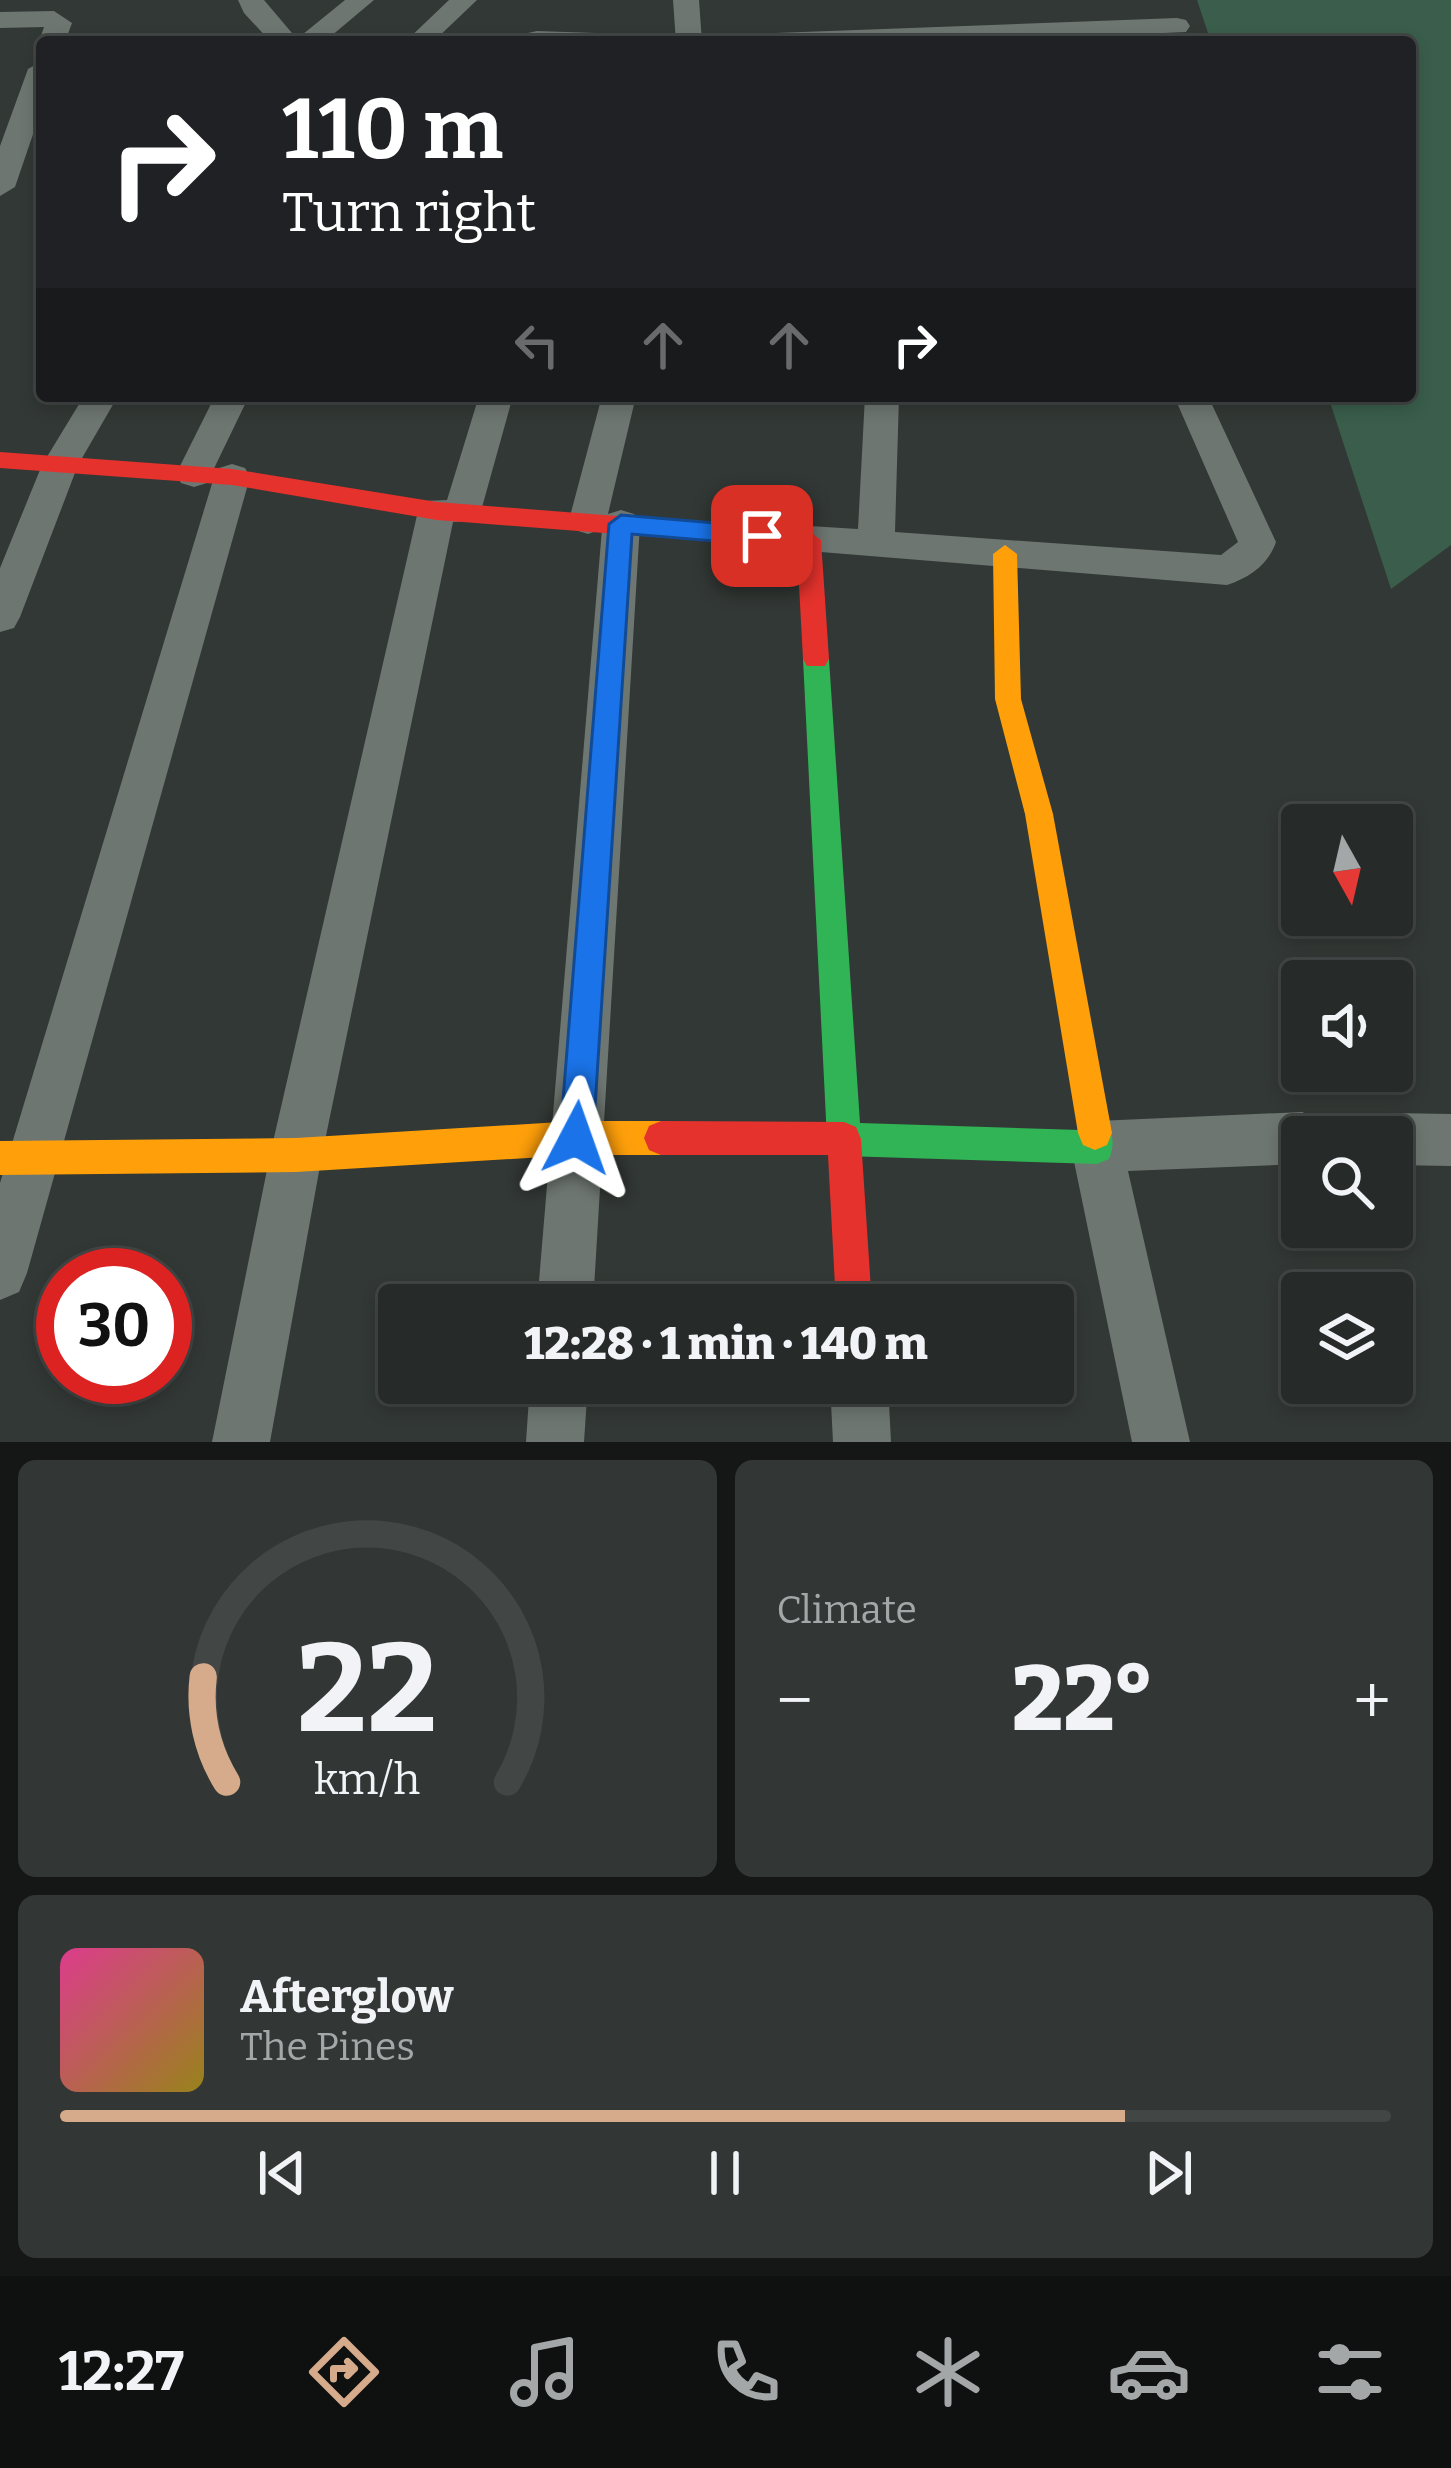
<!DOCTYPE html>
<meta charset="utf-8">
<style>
body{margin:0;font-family:Bitter,serif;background:#323634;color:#f1f3f6;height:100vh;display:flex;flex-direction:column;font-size:45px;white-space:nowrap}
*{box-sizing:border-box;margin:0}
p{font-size:39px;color:#a4a7a8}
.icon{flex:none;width:66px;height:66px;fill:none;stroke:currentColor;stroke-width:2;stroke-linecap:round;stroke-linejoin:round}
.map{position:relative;height:1442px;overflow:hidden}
.side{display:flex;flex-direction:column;gap:18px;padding:18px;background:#151716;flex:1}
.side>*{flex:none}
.guide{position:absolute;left:36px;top:36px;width:1380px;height:366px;border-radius:12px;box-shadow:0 6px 18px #0003,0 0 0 3px #424645;background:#202124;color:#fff;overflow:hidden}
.needle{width:78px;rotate:172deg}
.tools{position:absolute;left:1281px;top:804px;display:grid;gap:24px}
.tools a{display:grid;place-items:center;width:132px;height:132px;border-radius:12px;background:#262a28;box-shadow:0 6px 18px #0003,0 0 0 3px #424645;font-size:60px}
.speed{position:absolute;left:36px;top:1248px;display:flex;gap:24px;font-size:60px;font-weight:700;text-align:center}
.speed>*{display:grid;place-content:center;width:156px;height:156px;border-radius:50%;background:#262a28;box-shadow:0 6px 18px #0003,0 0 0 3px #424645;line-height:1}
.speed .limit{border:18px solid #d22;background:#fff;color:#111}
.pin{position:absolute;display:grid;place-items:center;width:102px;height:102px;color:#fff;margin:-51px;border-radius:24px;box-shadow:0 6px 18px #0006}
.me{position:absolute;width:132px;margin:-66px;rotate:4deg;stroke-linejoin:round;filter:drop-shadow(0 0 9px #0008)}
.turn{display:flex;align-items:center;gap:42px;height:252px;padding:0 48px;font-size:54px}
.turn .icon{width:156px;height:156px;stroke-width:2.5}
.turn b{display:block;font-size:84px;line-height:102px}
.lanes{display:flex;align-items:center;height:114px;padding:0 48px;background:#0003;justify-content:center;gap:60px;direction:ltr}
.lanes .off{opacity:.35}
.big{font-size:90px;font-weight:800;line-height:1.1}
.side .widget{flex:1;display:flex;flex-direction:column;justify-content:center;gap:18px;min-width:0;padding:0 42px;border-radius:18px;background:#323634}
.side .dial{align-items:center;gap:0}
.dial svg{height:312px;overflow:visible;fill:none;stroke:#424645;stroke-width:7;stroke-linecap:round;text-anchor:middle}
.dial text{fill:#f1f3f6;stroke:none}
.song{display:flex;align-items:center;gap:36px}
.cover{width:144px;height:144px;border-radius:18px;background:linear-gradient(135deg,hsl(330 70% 55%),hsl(50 70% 35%))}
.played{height:12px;border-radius:6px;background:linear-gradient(90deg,#d6ab8b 80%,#424645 80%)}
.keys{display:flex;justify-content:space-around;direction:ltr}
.heat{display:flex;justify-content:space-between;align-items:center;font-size:66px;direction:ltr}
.side .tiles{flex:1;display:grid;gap:18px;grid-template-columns:1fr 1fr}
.widget:last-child{grid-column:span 2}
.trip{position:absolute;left:378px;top:1284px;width:696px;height:120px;border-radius:12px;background:#262a28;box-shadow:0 6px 18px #0003,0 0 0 3px #424645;font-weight:800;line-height:120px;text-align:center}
.dock{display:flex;height:192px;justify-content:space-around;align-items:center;background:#0f1110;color:#a4a7a8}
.dock .icon{width:84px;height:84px}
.dock .on{color:#d6ab8b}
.dock b{font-size:54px;color:#f1f3f6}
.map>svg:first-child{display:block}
</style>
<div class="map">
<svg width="1451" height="1442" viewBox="0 0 1451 1442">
<rect width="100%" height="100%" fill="#323835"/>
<path fill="#3a5e4b" d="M 1197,0 L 1451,0 L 1451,545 L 1391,589 L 1328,396 L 1410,396 L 1410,42 L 1211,42 Z"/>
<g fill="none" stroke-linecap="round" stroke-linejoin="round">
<path fill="#6e7671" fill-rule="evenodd" d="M 238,0 L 264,0 L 297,39 L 345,0 L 374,0 L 324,42 L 271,42 L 244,13 Z
M 449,0 L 477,0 L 433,42 L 405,42 Z
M 673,0 L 699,0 L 702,42 L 676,42 Z
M 54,11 L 72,23 L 65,42 L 42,42 L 42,47 L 39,42 L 44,27 L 0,28 L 0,12 Z
M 1177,18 L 1186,20 L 1190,26 L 1186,32 L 960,42 L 735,42 L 748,34 Z
M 537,31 L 625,34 L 638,42 L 526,42 L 528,33 Z
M 42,61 L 42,108 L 15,187 L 0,196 L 0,146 L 28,69 Z
M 84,396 L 118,396 L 78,465 L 20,617 L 14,628 L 0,632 L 0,568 L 42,465 Z
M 215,396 L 249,396 L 207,483 L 194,487 L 181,483 L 176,474 Z
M 479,396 L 513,396 L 481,511 L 475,521 L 453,522 L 322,1155 L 270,1442 L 212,1442 L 270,1155 L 418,511 L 424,501 L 447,500 Z
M 602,396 L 636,396 L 608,514 L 621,510 L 634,514 L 640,524 L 593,1305 L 537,1305 L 602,529 L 588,534 L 575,530 L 569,520 Z
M 865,396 L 899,396 L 895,532 L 1221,555 L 1238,542 L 1174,396 L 1208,396 L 1276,542 C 1268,565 1250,577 1227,585 L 796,550 L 790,540 L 796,530 L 809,526 L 858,529 Z
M 232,464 L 245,468 L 250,477 L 27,1273 L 19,1292 L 0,1300 L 0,1183 L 214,477 L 219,468 Z
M 1302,1112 L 1320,1120 L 1327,1137 L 1302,1137 L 1302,1164 L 1128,1171 L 1190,1442 L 1132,1442 L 1071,1147 L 1079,1129 L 1097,1121 Z
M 1392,1113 L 1451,1114 L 1451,1166 L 1392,1165 L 1392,1137 L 1367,1137 L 1374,1121 Z
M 530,1383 L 588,1383 L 584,1442 L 526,1442 Z
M 830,1383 L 888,1383 L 891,1442 L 833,1442 Z"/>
<path fill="#30b455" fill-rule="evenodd" d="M 816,649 L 825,652 L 829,659 L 860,1123 L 1080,1130 L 1083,1121 L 1095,1116 L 1107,1121 C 1113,1135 1115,1145 1109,1159 L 1097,1164 L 844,1156 L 832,1151 L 827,1139 L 803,659 L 807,652 Z"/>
<path fill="#ff9f0a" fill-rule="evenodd" d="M 1005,545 L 1017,554 L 1021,699 L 1053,814 L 1112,1133 L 1107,1145 L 1095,1150 L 1083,1145 L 1078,1133 L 1025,814 L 995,699 L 993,554 Z
M 576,1121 L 661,1121 L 673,1126 L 678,1138 L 673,1150 L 661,1155 L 576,1155 L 296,1172 L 0,1175 L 0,1141 L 296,1138 Z"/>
<path fill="#e5322d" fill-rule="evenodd" d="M 0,452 L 232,469 L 437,502 L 809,531 L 821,540 L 829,659 L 825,666 L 807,666 L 803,659 L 797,548 L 437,520 L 232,485 L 0,468 Z
M 661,1121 L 844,1122 L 856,1127 L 861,1139 L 872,1305 L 836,1305 L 828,1155 L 661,1155 L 649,1150 L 644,1138 L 649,1126 Z"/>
</g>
<path fill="#1a73e8" stroke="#114b97" stroke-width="3" d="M 621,515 L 762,527 L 774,536 L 762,545 L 632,534 L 593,1138 L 588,1150 L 576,1155 L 564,1150 L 560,1138 L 609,524 Z"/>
</svg>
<div class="tools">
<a><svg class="needle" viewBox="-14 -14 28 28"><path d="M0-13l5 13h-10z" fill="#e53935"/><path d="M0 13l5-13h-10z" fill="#a4a7a8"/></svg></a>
<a><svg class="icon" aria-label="sound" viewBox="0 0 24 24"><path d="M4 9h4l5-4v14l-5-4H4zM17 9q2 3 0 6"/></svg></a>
<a><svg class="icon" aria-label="search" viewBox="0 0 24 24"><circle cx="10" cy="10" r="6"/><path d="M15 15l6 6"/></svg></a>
<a><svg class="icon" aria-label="layers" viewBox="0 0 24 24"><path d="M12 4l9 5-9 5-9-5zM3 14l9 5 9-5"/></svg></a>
</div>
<div class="speed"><div class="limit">30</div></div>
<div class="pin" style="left:762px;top:536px;background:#d93025"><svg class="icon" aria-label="arrive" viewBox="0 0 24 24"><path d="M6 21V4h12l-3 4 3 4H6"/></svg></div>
<svg class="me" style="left:576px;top:1138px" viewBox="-20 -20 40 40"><path d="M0-17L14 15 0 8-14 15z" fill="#1a73e8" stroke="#fff" stroke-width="4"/></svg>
<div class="trip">12:28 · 1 min · 140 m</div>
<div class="guide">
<div class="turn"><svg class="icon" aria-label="right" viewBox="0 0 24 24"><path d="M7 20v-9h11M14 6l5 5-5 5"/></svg><div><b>110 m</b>Turn right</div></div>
<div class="lanes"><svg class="icon off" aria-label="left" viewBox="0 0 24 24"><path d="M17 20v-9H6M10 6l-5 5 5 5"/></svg><svg class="icon off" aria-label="ahead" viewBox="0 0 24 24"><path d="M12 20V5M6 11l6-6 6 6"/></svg><svg class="icon off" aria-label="ahead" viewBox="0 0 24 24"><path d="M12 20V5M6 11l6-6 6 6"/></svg><svg class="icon" aria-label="right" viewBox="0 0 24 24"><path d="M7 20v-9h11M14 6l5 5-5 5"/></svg></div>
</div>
</div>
<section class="side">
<div class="tiles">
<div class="widget dial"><svg viewBox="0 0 100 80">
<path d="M14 69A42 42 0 1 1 86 69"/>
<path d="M14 69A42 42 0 0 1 8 42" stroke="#d6ab8b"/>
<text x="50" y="56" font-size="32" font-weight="700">22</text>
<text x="50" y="72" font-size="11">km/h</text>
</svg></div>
<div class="widget"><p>Climate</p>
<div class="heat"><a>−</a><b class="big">22°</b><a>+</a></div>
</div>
<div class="widget">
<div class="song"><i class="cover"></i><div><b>Afterglow</b><p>The Pines</p></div></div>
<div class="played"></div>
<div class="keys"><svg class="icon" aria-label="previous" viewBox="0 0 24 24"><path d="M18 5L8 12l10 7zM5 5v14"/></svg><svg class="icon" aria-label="pause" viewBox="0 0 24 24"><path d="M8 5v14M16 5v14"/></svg><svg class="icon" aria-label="next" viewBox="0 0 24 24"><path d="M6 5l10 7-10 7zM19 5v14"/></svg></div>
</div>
</div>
</section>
<nav class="dock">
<b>12:27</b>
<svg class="icon on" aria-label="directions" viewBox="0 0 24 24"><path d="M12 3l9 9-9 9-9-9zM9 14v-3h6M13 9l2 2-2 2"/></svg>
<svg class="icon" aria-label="music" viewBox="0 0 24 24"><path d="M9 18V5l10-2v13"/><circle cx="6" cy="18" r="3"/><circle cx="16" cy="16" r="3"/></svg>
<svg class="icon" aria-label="phone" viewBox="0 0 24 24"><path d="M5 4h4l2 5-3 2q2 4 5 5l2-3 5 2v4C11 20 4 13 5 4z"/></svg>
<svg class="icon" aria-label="climate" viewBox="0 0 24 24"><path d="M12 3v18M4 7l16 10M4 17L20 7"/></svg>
<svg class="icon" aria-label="car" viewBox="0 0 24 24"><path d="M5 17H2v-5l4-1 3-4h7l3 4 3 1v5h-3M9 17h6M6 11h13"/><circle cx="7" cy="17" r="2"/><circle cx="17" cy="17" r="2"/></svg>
<svg class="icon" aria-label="filters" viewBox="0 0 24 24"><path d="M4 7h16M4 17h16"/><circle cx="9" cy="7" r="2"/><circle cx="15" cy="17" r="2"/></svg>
</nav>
